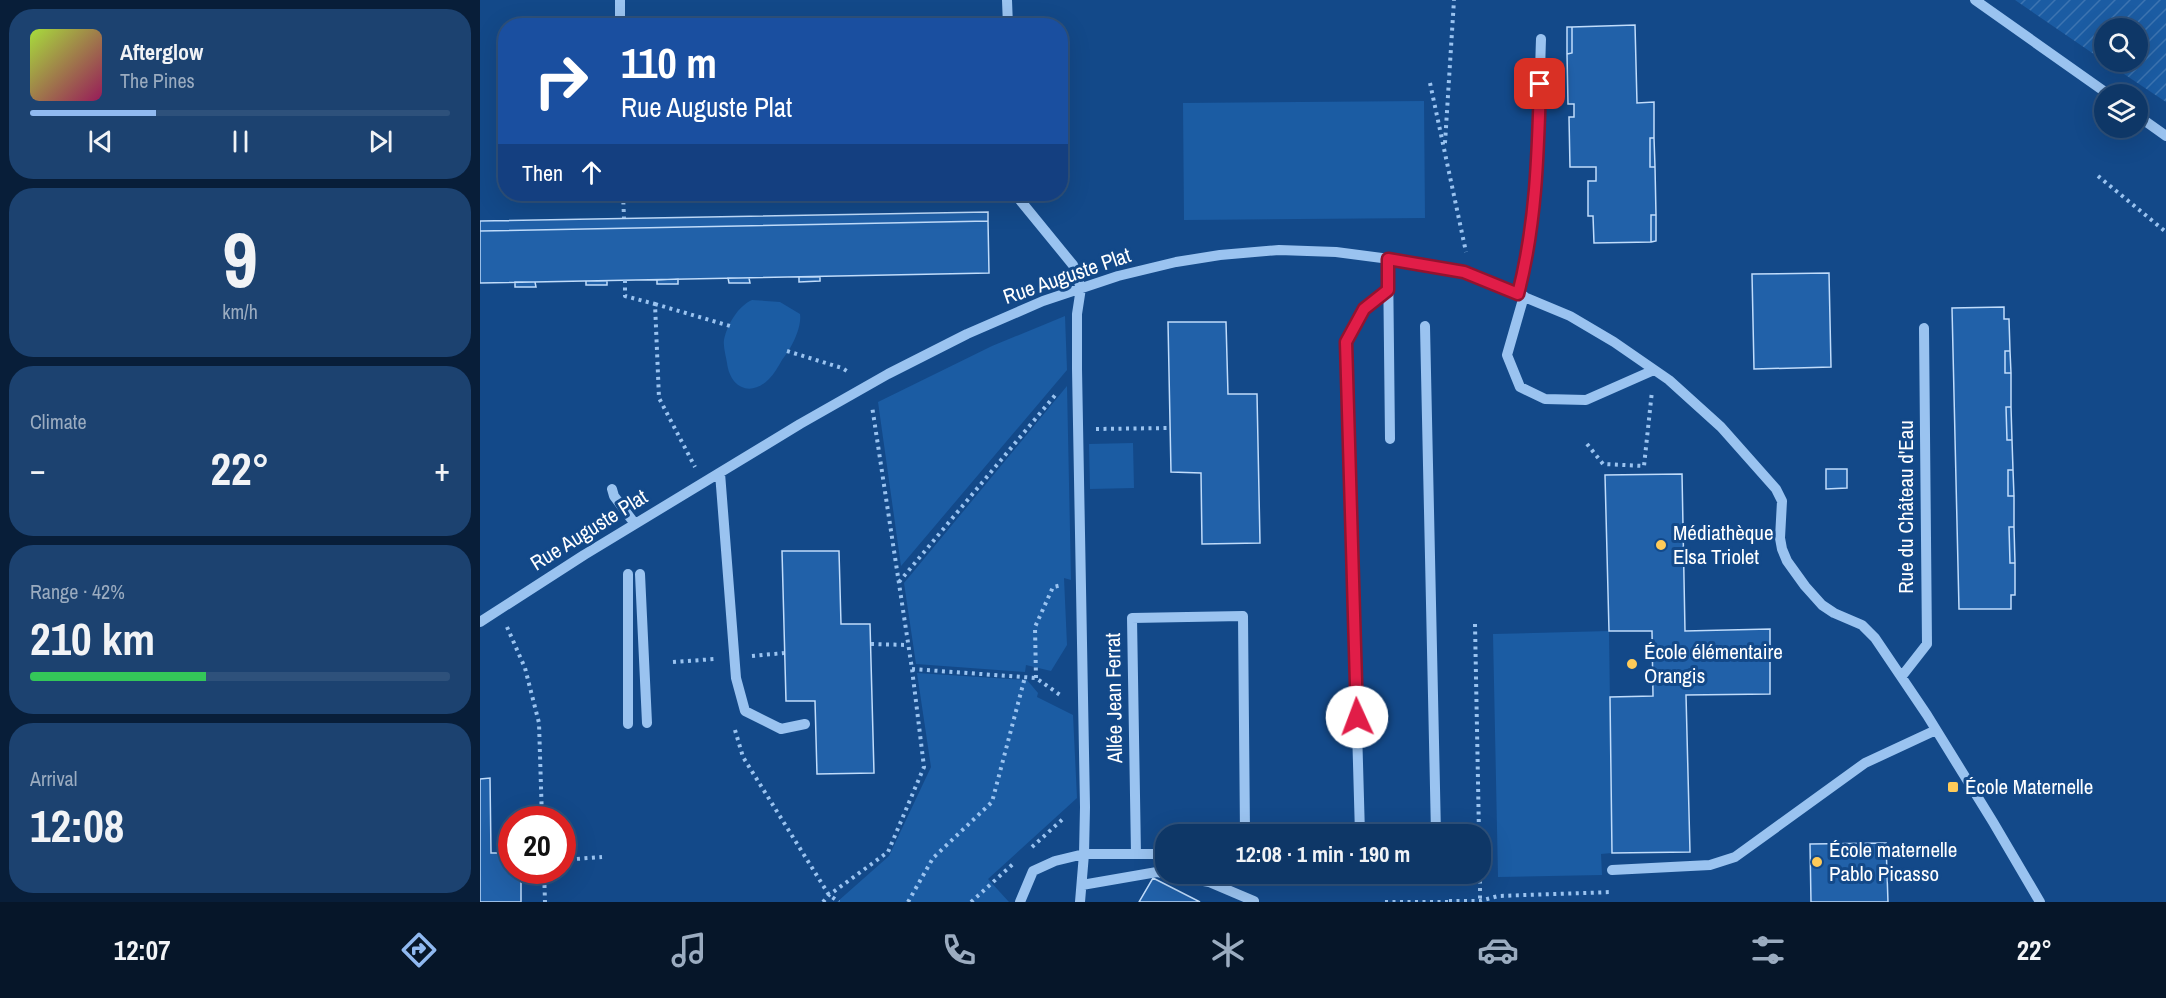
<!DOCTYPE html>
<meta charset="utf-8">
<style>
body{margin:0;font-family:"Archivo Narrow",sans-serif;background:#1c4270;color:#f1f3f6;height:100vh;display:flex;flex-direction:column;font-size:22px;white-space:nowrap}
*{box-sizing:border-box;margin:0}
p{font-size:20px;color:#9bacc0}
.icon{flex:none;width:33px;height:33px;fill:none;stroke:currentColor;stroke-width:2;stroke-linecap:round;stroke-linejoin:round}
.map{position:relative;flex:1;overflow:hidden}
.details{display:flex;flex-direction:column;gap:9px;padding:9px;background:#081e39;width:480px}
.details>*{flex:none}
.banner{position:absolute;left:18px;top:18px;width:570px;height:183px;border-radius:24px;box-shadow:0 6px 24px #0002,0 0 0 2px #2e517b;background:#1a4fa0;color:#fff;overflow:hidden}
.controls{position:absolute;left:1614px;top:18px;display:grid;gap:12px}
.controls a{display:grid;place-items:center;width:54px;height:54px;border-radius:50%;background:#0e3767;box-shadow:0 6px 24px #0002,0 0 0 2px #2e517b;font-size:30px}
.speed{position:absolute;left:18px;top:806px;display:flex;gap:12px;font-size:30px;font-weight:700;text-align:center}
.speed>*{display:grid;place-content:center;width:78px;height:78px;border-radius:50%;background:#0e3767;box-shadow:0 6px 24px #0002,0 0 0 2px #2e517b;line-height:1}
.speed .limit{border:9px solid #d22;background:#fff;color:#111}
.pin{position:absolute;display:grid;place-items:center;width:51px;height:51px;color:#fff;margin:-26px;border-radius:12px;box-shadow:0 3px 9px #0006}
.me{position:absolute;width:66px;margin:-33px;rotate:358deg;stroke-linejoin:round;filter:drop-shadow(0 0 4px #0008)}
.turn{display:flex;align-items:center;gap:21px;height:126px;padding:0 24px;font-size:27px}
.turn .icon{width:78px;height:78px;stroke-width:2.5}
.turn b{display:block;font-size:42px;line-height:51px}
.then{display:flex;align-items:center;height:57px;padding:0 24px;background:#0003;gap:12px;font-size:22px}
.big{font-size:45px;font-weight:800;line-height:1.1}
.details .widget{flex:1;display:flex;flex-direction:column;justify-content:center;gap:9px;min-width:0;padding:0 21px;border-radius:24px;background:#1c4270}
.details .dial{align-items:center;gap:0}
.dial b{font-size:78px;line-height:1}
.song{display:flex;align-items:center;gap:18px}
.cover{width:72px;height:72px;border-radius:9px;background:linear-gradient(135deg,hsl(80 70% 55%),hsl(330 70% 35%))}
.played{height:6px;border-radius:3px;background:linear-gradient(90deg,#90b9f0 30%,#2e517b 30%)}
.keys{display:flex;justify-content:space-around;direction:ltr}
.heat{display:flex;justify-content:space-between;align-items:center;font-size:33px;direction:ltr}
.charge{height:9px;border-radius:4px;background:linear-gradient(90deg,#34c759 42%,#2e517b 0)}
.trip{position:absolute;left:675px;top:824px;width:336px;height:60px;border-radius:24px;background:#0e3767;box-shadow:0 6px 24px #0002,0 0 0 2px #2e517b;font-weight:800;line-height:60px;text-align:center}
.tabs{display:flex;height:96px;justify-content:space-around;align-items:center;background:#061629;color:#9bacc0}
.tabs .icon{width:42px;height:42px}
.tabs .selected{color:#90b9f0}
.tabs b{font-size:27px;color:#f1f3f6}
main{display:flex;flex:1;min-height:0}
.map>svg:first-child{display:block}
</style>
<main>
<section class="details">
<div class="widget">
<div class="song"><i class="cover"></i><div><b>Afterglow</b><p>The Pines</p></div></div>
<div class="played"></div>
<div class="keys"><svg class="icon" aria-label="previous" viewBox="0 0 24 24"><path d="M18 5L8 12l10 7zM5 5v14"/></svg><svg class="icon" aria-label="pause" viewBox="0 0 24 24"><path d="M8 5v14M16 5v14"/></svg><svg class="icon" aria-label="next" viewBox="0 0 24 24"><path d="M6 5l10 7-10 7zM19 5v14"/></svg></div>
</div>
<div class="widget dial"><b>9</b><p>km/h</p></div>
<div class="widget"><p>Climate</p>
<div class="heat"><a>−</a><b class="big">22°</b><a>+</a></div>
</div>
<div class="widget"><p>Range · 42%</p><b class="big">210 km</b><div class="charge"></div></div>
<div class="widget"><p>Arrival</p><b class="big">12:08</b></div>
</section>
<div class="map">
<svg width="1686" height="902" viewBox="0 0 1686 902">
<defs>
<pattern id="garden-furrows" width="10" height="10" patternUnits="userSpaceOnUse" patternTransform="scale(1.5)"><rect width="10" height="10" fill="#1b5ca3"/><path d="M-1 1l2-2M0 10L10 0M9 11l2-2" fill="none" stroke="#3d74b1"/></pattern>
</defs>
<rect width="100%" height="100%" fill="#134989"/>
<path fill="#1b5ca3" d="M 944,101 L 945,218 L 704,220 L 703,103 Z
M 272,300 L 300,302 L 320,314 C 322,328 311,349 302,360 C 298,367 294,374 289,379 C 270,398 250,387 247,363 C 246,356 243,347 244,340 C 247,325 258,306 272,300 Z
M 585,316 L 587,370 L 421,566 L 398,402 L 512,346 Z
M 587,386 L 591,580 L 584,578 L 587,645 L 571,671 L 546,665 L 545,672 L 436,664 L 424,583 Z
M 653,443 L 654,488 L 610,489 L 609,444 Z
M 1129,631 L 1132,853 L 1121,854 L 1122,875 L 1018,877 L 1013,634 Z
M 437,673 L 547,680 L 558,693 L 557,697 L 593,715 L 597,798 L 508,879 L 529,902 L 357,902 L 409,856 L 451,767 Z"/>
<path fill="url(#garden-furrows)" d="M 1535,0 L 1686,0 L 1686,102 L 1626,62 L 1658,62 L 1658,28 L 1624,28 L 1624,61 Z"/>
<path fill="#2161a9" stroke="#c0dcfb" stroke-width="1.5" d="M 1155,25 L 1157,103 L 1174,102 L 1174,138 L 1170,138 L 1170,167 L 1175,167 L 1176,215 L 1171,215 L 1171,242 L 1114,243 L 1113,216 L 1108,216 L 1108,181 L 1116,181 L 1116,167 L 1090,167 L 1089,117 L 1094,117 L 1094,104 L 1088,104 L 1087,54 L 1092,53 L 1092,27 Z
M 1087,27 L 1092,27 L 1092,53 L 1087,54 Z
M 1170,138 L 1174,138 L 1175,167 L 1170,167 Z
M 508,212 L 508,221 L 0,231 L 0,221 Z
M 1171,215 L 1176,215 L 1176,241 L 1171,242 Z
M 508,221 L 509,273 L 0,283 L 0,231 Z
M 1349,273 L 1351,367 L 1274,369 L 1272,274 Z
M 319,277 L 340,277 L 340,281 L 319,282 Z
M 248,278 L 269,278 L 270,283 L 249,283 Z
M 198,279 L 198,284 L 177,284 L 177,280 Z
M 106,281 L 127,281 L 127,285 L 106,285 Z
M 35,282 L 55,282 L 56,287 L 35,287 Z
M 1524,307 L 1524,319 L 1529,319 L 1530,351 L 1525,351 L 1525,373 L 1531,373 L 1531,407 L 1526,407 L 1527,440 L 1532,440 L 1533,470 L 1528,470 L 1528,496 L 1534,496 L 1534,527 L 1529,527 L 1530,563 L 1535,563 L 1535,595 L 1531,595 L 1531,609 L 1479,609 L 1472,308 Z
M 688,322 L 746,322 L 748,394 L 777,394 L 780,543 L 722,544 L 721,473 L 691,472 Z
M 1525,351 L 1530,351 L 1531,373 L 1525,373 Z
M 1526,407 L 1531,407 L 1532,440 L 1527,440 Z
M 1346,469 L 1367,469 L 1367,488 L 1346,489 Z
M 1528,470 L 1533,470 L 1534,496 L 1528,496 Z
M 1202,474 L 1205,631 L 1290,629 L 1290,694 L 1206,695 L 1210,852 L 1132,853 L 1130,697 L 1173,696 L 1172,631 L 1129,631 L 1125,475 Z
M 1529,527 L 1534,527 L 1535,563 L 1530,563 Z
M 302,551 L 359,551 L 361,624 L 390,624 L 394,773 L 337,774 L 335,701 L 306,701 Z
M 10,778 L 11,853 L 32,853 L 32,870 L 41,870 L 41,902 L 0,902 L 0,779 Z
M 1406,843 L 1408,902 L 1331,902 L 1330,844 Z
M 673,878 L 720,902 L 659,902 Z"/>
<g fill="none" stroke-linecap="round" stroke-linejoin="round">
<path stroke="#9ac3f0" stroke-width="4" stroke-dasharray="3 4.5" stroke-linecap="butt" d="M 950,83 L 986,252
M 965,143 L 974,0
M 1618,176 L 1686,232
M 143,194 L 144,218
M 145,280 L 145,296 L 175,304 L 179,398 L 215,467
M 175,304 L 250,326
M 307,351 L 362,368 L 370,373
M 616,429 L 690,428
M 1107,444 L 1123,464 L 1164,466 L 1172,391
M 419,582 L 577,393
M 995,624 L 999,834
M 27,627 L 45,668 L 59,723 L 62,819
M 391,644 L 428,645
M 272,656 L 304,653
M 193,662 L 235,659
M 432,669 L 556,678 L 583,697
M 556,678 L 555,627 L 573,587 L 582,585
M 255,730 L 263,757 L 349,895 L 359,902
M 552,847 L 584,818
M 82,860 L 122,857
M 64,870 L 65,902
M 1000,873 L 1000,901
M 776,881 L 784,873
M 969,901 L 1000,901 L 1018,896 L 1132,892
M 343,902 L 349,895 L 408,852 L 444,767 L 432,669 L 392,406
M 428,902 L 453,858 L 512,802 L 545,677
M 491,902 L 533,864
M 905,902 L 969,902"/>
<path stroke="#9ac3f0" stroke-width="10" d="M 140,0 L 140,26
M 527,0 L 528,26
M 1495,0 L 1628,94
M 1658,116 L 1686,136
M 535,194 L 593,265 L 601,288 L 597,314 L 597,369 L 605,807 L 604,854 L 600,902
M 908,259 L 910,439
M 1038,294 C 1060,211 1058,124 1061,39
M 1044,296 L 1027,355 L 1040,387 L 1065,399 L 1106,400 L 1174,370
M 945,326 L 956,834
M 240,473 L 256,678 L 265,711 L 301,729 L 325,724
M 132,489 L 134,496 L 155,524
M 160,574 L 167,723
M 0,622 L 104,555 L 320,424 L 408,374 L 487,334 L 563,301 L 638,276 L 696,262 L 740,255 L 799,250 L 856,252 L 925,261 L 984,272 L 1090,316 L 1134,342 L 1189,380 L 1241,427 L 1296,489 L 1302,501 L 1300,538 L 1302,549 L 1307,561 L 1325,586 L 1342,605 L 1354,613 L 1382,625 L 1395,638 L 1447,715 L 1513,822 L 1560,902
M 1422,676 L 1447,644 L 1444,328
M 148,724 L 148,574
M 880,834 L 866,342 L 884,309 L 908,290
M 656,854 L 652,618 L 763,616 L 765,834
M 1132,870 L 1230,865 L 1255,857 L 1385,763 L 1456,730
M 602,885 L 677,872 L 729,882 L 774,901
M 540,902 L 553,871 L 575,861 L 604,854 L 686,854"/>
</g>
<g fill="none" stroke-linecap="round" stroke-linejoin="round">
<g stroke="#92132f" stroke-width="15">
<path id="route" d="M 877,717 L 866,342 L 884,309 L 908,290 L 908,259 L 984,272 L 1038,294 C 1056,225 1058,155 1060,84"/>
</g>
<use href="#route" stroke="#e11d48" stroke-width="10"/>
</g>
<g fill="#ffcb59" stroke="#134989" stroke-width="2">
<circle cx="1181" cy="545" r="6"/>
<circle cx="1152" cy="664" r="6"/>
<rect x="1467" y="781" width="12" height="12" rx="3"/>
<circle cx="1337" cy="862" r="6"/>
</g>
<g text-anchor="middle" stroke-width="6" stroke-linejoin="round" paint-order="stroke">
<g font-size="21" fill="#fff" stroke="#134989">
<text transform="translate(587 276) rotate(-19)" y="7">Rue Auguste Plat</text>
<text transform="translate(1426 507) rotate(-90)" y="7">Rue du Château d'Eau</text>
<text transform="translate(109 530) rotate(-32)" y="7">Rue Auguste Plat</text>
<text transform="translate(634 698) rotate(-91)" y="7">Allée Jean Ferrat</text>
</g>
<g font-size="21" fill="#fff" stroke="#134989" text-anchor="start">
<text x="1193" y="540">Médiathèque<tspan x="1193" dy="24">Elsa Triolet</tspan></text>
<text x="1164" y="659">École élémentaire<tspan x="1164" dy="24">Orangis</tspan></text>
<text x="1485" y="794">École Maternelle</text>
<text x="1349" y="857">École maternelle<tspan x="1349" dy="24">Pablo Picasso</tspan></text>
</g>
</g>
</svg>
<div class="controls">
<a><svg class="icon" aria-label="search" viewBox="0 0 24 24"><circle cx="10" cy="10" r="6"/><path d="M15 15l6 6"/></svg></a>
<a><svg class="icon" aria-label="layers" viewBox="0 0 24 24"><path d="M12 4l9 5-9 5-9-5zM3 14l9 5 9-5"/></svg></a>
</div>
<div class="speed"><div class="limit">20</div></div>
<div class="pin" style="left:1060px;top:84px;background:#d93025"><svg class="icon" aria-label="arrive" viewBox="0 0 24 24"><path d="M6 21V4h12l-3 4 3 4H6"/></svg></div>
<svg class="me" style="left:877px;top:717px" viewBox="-20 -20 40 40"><circle r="19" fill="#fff"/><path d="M0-13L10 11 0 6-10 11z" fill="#e11d48"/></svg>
<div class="trip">12:08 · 1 min · 190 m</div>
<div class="banner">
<div class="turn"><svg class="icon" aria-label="right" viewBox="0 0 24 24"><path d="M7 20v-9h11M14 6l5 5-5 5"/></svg><div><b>110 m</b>Rue Auguste Plat</div></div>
<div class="then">Then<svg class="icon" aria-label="ahead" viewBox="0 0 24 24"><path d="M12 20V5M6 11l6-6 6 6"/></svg></div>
</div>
</div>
</main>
<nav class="tabs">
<b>12:07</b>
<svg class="icon selected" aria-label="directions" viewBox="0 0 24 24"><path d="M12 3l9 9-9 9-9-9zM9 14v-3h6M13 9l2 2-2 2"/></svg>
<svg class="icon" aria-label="music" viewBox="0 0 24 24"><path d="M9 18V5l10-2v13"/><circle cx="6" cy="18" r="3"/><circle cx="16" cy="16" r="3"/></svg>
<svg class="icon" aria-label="phone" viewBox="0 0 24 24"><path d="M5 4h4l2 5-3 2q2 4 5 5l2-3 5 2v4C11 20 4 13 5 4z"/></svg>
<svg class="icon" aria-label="climate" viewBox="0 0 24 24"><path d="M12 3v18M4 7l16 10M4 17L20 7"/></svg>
<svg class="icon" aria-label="car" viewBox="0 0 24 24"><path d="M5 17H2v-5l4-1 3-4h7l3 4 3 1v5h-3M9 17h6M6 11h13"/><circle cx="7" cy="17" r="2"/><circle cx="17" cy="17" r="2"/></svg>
<svg class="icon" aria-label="filters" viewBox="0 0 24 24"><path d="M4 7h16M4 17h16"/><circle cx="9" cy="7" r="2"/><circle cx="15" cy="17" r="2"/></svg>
<b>22°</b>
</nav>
